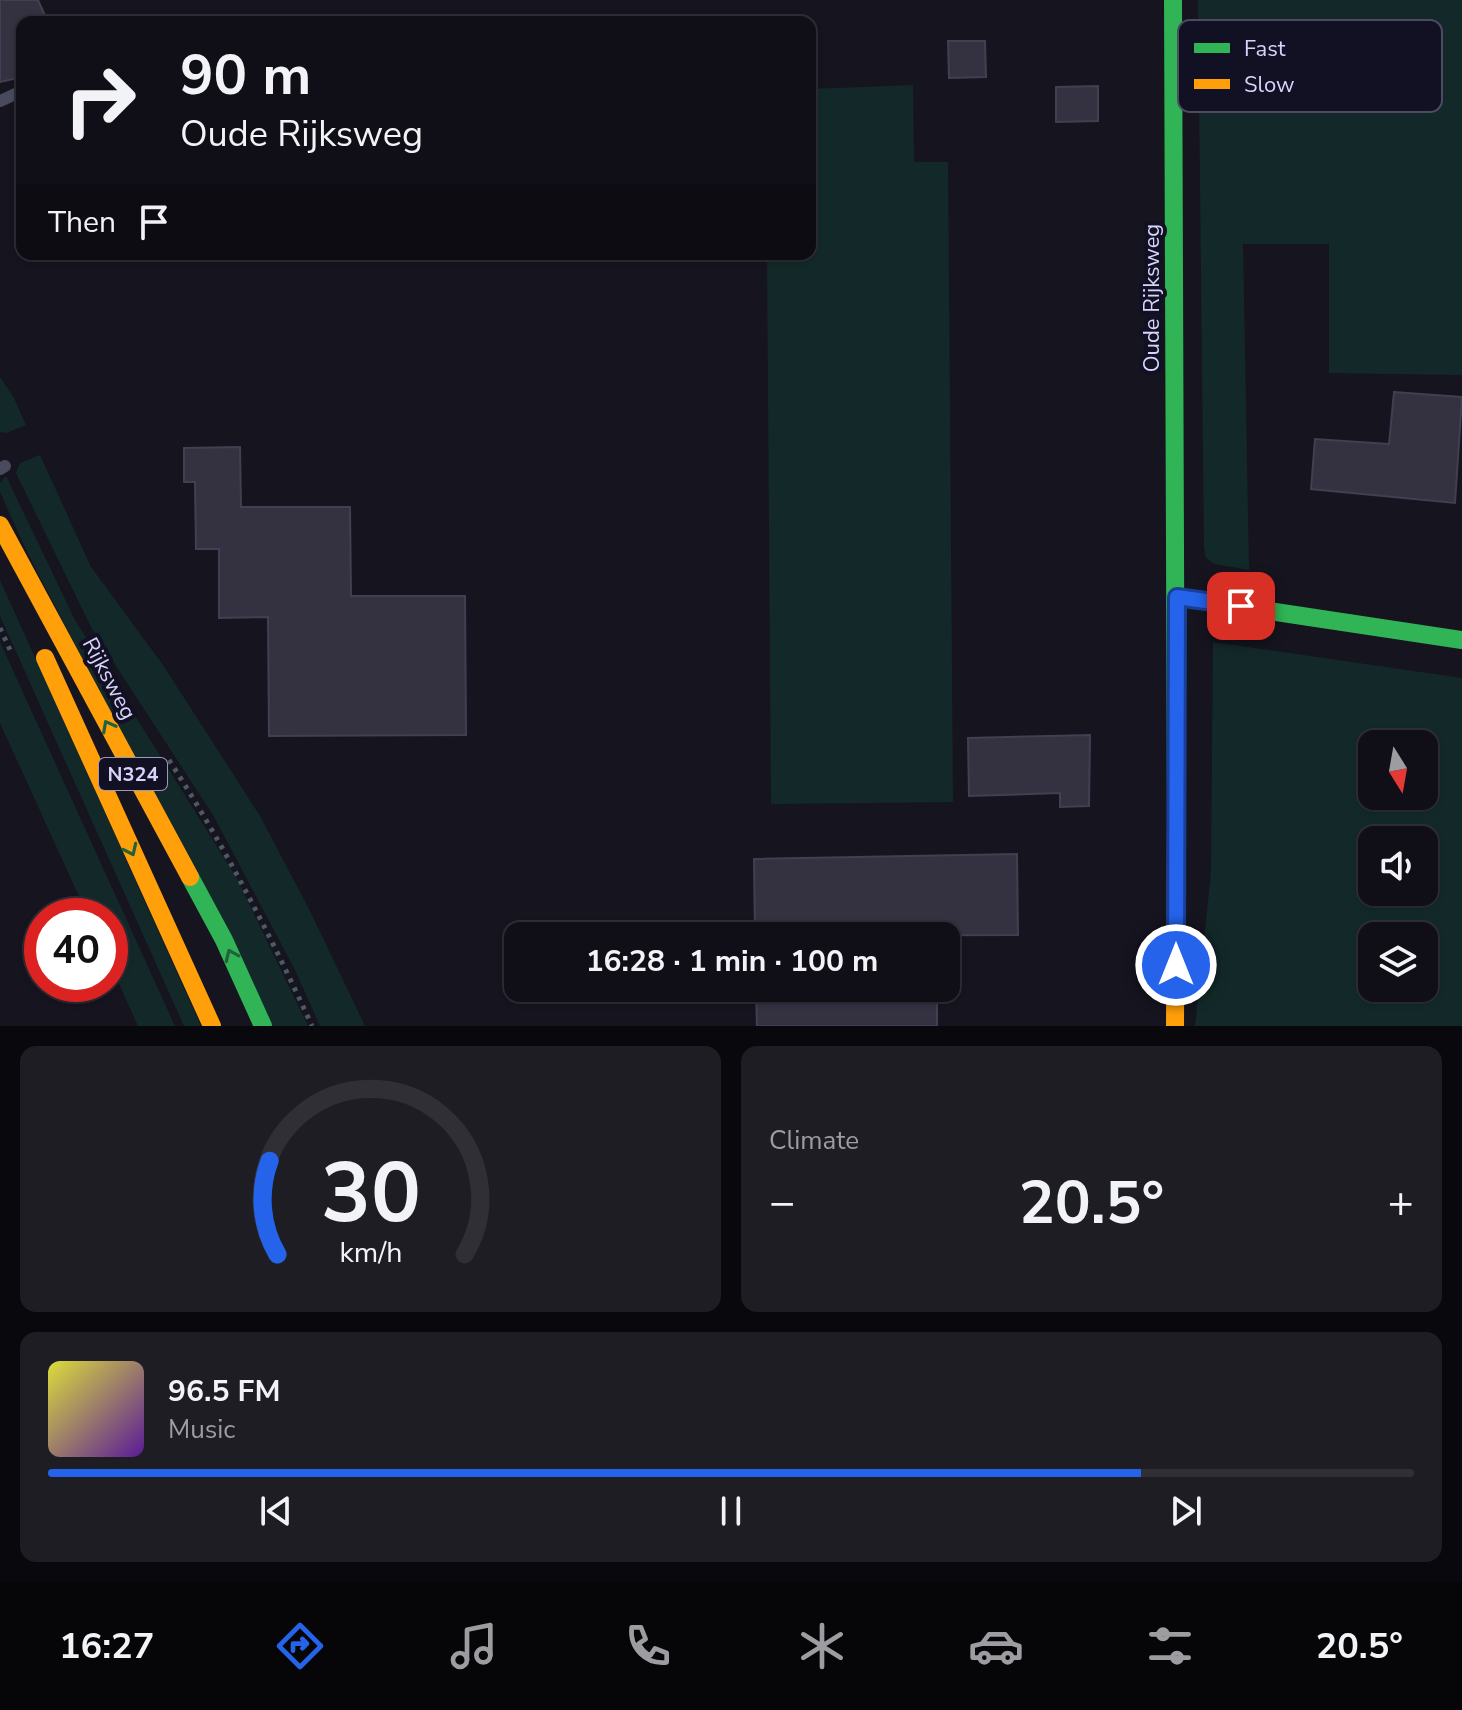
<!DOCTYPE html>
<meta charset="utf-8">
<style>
body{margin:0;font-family:"Nunito Sans",sans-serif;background:#1e1d24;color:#f1f3f6;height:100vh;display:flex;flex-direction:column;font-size:30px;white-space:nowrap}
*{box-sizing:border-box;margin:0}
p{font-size:26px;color:#9c9ca1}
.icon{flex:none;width:44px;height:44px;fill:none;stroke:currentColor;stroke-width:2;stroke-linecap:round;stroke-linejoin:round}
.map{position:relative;height:1026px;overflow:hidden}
.panel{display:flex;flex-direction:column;gap:20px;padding:20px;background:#09080d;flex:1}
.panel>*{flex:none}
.hud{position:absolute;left:16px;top:16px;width:800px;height:244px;border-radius:16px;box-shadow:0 2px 6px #0004,0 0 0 2px #302f36;background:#100f17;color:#f1f3f6;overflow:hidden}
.needle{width:52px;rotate:169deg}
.fabs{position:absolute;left:1358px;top:730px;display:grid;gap:16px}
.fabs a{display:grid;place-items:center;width:80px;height:80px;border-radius:16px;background:#100f17;box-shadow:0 2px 6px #0004,0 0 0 2px #302f36;font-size:40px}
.speed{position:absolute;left:24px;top:898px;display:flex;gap:16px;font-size:40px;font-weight:700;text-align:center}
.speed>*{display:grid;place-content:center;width:104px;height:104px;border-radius:50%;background:#100f17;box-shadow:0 2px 6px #0004,0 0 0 2px #302f36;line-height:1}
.speed .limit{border:12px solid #d22;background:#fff;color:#111}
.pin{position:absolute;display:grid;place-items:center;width:68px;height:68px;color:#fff;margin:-34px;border-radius:16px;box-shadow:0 4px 12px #0006}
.me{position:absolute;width:88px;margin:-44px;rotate:0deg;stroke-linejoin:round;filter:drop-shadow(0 0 6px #0008)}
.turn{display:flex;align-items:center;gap:28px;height:168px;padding:0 32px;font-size:36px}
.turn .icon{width:104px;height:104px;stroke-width:2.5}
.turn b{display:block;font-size:56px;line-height:68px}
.then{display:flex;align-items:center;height:76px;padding:0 32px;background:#0003;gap:16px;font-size:30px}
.big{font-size:60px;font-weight:700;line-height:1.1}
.panel .card{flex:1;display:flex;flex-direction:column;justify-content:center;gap:12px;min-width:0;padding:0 28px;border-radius:16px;background:#1e1d24}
.panel .dial{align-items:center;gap:0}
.dial svg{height:208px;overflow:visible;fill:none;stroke:#302f36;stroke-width:7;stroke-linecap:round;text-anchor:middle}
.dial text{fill:#f1f3f6;stroke:none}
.song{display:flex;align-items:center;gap:24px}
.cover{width:96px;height:96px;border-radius:12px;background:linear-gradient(135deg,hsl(60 70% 55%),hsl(270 70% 35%))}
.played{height:8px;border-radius:4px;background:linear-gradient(90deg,#2563eb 80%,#302f36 80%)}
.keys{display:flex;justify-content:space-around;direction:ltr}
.heat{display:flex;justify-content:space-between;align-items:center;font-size:44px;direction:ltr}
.panel .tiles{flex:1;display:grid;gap:20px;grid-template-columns:1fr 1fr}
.card:last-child{grid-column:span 2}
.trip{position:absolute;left:504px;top:922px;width:456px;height:80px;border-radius:16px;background:#100f17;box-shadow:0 2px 6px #0004,0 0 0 2px #302f36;font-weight:700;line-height:80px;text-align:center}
.tabs{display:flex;height:128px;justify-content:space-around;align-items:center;background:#060609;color:#9c9ca1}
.tabs .icon{width:56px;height:56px}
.tabs .current{color:#2563eb}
.tabs b{font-size:36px;color:#f1f3f6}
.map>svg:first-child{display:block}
</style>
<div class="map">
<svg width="1462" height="1026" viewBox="0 0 1462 1026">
<rect width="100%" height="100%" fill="#16141f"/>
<path fill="#132929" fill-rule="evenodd" d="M 1198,0 L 1462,0 L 1462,375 L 1329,373 L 1329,244 L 1243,244 L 1249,570 L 1214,564 L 1206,558 L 1204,547 Z
M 913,85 L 914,162 L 948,162 L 953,802 L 771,804 L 767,254 L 810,254 L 810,89 Z
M 0,377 L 14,398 L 26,425 L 6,433 L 0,432 Z
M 40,455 L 91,567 L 163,665 L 260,816 L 310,911 L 365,1026 L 320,1026 L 295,970 L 213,815 L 92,629 L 16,473 L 20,463 Z
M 6,476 L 75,620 L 236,877 L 308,1026 L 272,1026 L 27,552 L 0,492 L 0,483 Z
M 0,580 L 201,1026 L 184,1026 L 0,616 Z
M 0,642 L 175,1026 L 138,1026 L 110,964 L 110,916 L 88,916 L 0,723 Z
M 1213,642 L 1462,678 L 1462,1026 L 1195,1026 L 1211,872 ZM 1424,744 L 1424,796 L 1372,796 L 1372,744 ZM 1424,840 L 1424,892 L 1372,892 L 1372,840 ZM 1424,936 L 1424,988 L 1372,988 L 1372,936 Z"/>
<path fill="#343241" stroke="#423f52" stroke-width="2" d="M 0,0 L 38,0 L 48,22 L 22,22 L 22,77 L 0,82 Z
M 948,41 L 985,41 L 986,77 L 949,78 Z
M 1098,86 L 1098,121 L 1056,122 L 1056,87 Z
M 1394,392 L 1462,397 L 1455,503 L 1311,489 L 1315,439 L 1389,444 Z
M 240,447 L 241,507 L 350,507 L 351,596 L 465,596 L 466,735 L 269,736 L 268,617 L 219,618 L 219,549 L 196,549 L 195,482 L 184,482 L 184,448 Z
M 1090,735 L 1089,806 L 1060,807 L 1060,793 L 969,796 L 968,738 Z
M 1017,854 L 1018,935 L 755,936 L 754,859 Z
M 756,988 L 937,988 L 937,1026 L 757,1026 Z"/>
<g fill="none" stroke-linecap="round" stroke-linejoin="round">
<path stroke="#4c5a66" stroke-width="5" stroke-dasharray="4 6" stroke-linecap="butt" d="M 0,628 L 11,652
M 169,760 C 224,845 270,934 312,1026"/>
<path stroke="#4a4a5e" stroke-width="12" d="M 0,101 L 22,91
M 0,469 L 5,466"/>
<path stroke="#30b455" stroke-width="18" d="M 1173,0 L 1176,824
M 1177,597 L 1462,640
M 190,877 L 224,940 L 263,1026"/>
<path stroke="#ff9f0a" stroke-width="18" d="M 0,525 L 190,877
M 45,658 L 212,1026
M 1175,1026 L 1176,824"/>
</g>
<defs><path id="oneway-chevron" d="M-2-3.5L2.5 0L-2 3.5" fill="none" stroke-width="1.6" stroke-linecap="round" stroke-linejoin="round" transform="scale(2)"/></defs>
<g stroke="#21623c">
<use href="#oneway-chevron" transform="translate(108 726) rotate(-118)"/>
<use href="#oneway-chevron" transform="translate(131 850) rotate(65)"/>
<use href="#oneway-chevron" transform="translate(231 955) rotate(-114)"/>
</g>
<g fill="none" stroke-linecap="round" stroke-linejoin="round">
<g stroke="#184099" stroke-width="20">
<path id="route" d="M 1176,965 L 1177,597 L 1241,606"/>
</g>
<use href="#route" stroke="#2563eb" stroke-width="14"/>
</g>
<g text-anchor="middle" stroke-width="8" stroke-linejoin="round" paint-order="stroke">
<rect fill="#121023" stroke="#9c99bb" stroke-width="2" x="99" y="758" width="68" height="32" rx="6"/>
<g font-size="20" font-weight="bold" fill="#d7d4fc">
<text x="133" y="781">N324</text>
</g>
<g font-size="22" fill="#d7d4fc" stroke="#121023">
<text transform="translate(1151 298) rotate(-90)" y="8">Oude Rijksweg</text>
<text transform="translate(110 678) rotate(62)" y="8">Rijksweg</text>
</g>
</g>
<rect x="1178" y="20" width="264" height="92" rx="12" fill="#121023" stroke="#4d4b64" stroke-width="2"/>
<rect x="1194" y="43" width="36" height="10" fill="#30b455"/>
<rect x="1194" y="79" width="36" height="10" fill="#ff9f0a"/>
<g font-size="22" fill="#d7d4fc">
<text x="1244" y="56">Fast</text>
<text x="1244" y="92">Slow</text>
</g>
</svg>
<div class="fabs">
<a><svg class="needle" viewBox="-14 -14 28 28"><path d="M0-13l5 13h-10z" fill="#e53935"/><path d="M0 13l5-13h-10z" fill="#9c9ca1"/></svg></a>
<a><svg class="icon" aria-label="sound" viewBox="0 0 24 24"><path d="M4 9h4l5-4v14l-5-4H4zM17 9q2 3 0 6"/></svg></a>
<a><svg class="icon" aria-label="layers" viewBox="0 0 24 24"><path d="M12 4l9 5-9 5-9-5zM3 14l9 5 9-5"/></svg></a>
</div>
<div class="speed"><div class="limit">40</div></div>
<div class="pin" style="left:1241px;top:606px;background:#d93025"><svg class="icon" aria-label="arrive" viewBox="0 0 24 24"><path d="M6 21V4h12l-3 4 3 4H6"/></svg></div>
<svg class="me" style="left:1176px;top:965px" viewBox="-20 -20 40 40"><circle r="17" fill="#2563eb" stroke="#fff" stroke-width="3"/><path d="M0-11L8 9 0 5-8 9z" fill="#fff"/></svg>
<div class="trip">16:28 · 1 min · 100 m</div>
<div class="hud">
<div class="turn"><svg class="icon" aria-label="right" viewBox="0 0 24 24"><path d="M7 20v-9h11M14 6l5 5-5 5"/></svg><div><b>90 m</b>Oude Rijksweg</div></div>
<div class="then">Then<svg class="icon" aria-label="arrive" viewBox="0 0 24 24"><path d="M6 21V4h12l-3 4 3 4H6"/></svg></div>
</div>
</div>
<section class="panel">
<div class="tiles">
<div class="card dial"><svg viewBox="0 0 100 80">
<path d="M14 69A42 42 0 1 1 86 69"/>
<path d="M14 69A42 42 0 0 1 11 33" stroke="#2563eb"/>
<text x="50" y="56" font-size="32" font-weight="700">30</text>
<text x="50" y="72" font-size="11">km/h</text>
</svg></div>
<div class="card"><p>Climate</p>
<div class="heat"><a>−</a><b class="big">20.5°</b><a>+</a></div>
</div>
<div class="card">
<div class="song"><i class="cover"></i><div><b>96.5 FM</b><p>Music</p></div></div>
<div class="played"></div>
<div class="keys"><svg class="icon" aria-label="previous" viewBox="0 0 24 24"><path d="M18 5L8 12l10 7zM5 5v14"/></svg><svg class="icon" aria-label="pause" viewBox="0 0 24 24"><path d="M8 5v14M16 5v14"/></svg><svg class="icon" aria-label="next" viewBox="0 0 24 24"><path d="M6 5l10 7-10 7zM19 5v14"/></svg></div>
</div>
</div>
</section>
<nav class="tabs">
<b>16:27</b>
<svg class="icon current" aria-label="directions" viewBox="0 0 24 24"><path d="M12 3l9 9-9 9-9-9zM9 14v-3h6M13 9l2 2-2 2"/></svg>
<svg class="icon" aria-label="music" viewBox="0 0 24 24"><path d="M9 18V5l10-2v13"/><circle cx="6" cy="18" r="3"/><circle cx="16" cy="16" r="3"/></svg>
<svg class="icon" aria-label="phone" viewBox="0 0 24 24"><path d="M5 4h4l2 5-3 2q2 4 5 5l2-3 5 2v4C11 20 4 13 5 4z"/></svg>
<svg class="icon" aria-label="climate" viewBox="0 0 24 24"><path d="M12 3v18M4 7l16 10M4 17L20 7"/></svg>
<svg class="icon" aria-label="car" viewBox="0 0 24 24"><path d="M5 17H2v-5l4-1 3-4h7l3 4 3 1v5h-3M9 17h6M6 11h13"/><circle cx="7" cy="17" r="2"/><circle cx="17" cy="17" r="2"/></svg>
<svg class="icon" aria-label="filters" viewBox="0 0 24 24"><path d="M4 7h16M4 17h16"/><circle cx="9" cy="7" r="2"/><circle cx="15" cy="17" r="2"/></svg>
<b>20.5°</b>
</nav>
